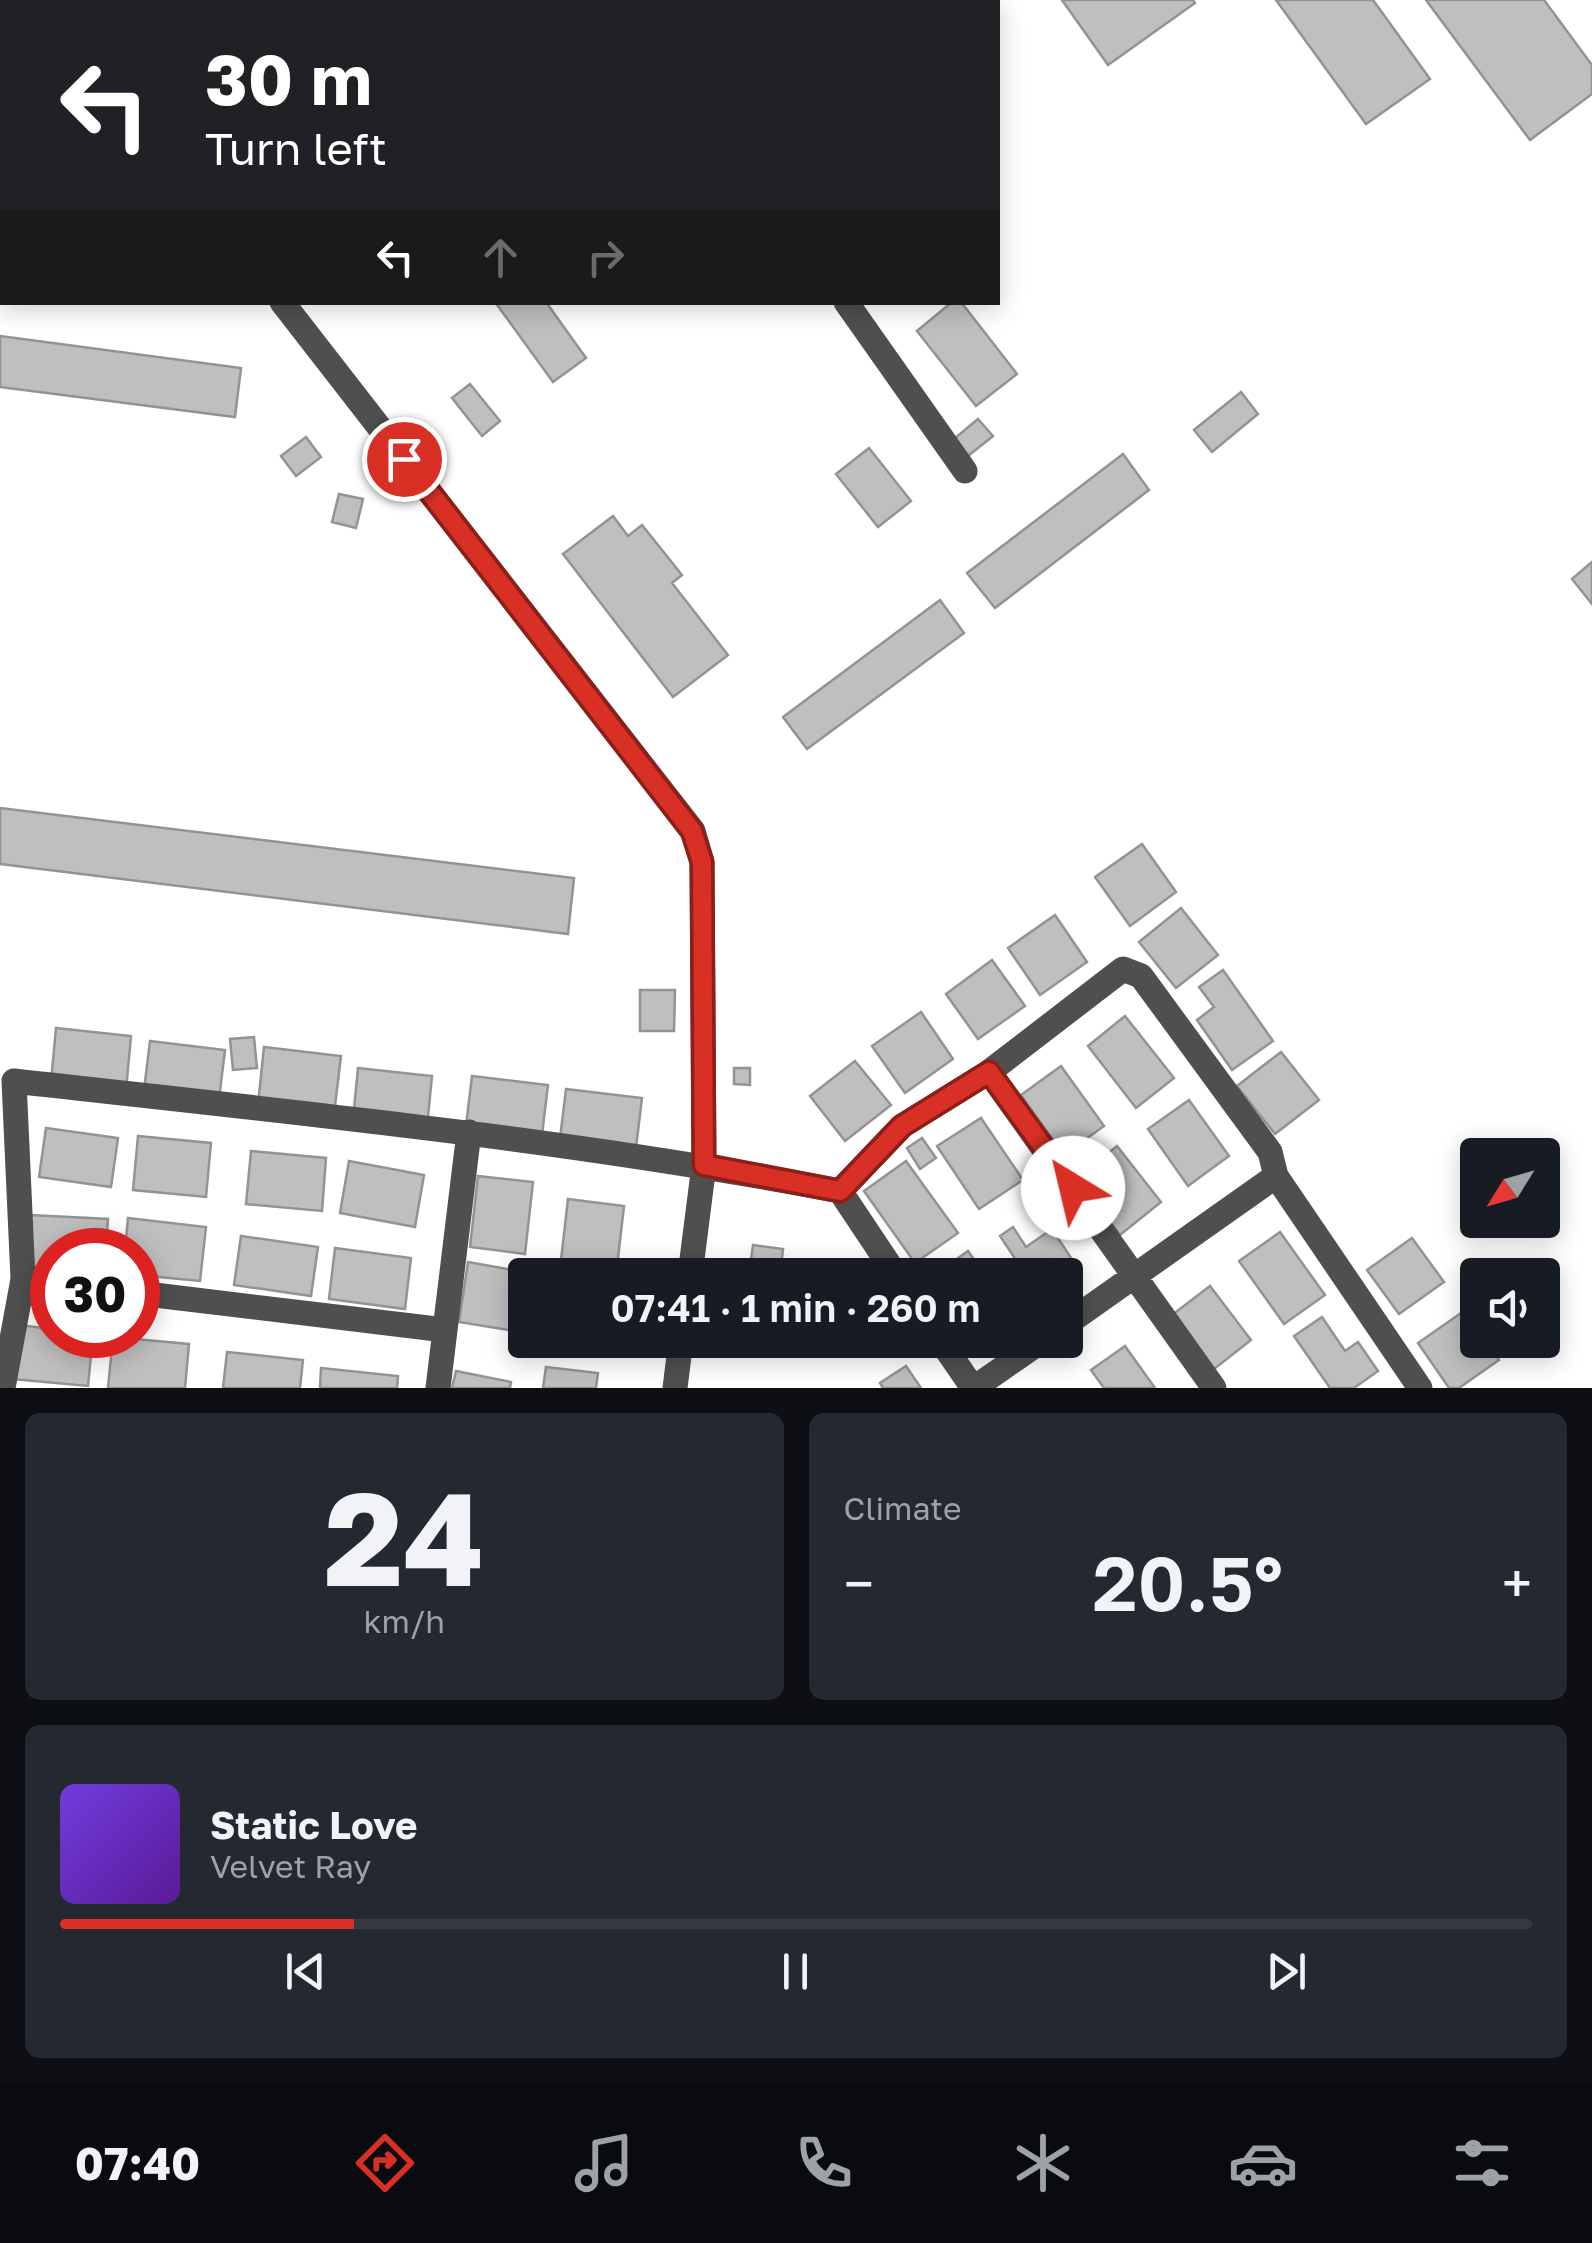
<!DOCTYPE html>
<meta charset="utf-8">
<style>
body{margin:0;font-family:"Golos Text",sans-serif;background:#242831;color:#f1f3f6;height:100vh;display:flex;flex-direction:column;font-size:38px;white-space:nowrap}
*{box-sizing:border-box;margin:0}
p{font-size:32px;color:#9ea1a6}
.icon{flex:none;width:55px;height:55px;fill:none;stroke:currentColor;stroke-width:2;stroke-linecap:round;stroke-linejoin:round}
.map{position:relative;height:1388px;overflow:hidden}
.details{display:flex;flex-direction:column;gap:25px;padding:25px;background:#0d0f14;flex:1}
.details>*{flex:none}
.guide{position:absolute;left:0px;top:0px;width:1000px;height:305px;box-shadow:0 5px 25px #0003;background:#202124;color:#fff;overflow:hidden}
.needle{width:65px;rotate:233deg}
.buttons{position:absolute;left:1460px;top:1138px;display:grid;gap:20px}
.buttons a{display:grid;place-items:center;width:100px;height:100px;border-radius:10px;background:#171b24;box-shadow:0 5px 25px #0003;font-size:50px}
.speed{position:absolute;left:30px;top:1228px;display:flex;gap:20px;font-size:50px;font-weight:700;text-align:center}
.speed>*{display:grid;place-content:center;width:130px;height:130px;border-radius:50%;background:#171b24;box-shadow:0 5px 25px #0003;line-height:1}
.speed .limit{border:15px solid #d22;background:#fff;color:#111}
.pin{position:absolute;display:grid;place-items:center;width:85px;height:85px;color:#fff;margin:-42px;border:5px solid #fff;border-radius:50%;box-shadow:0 2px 10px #0007}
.me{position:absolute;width:110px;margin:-55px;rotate:324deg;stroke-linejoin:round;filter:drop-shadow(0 0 8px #0008)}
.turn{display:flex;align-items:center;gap:35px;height:210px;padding:0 40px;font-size:45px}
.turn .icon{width:130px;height:130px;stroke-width:2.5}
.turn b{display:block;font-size:70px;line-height:85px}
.lanes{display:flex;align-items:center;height:95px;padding:0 40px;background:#0003;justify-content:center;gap:50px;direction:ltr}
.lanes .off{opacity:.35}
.big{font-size:75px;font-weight:600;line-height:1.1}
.details .widget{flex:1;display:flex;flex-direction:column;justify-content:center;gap:15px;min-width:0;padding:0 35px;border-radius:15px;background:#242831}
.details .dial{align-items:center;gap:0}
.dial b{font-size:130px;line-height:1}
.song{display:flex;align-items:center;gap:30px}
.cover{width:120px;height:120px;border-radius:15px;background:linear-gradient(135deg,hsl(260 70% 55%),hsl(270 70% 35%))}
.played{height:10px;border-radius:5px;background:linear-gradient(90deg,#d93025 20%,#363941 20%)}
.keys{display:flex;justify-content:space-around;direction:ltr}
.heat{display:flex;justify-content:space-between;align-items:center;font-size:55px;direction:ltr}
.details .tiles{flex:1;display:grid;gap:25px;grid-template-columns:1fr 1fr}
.widget:last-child{grid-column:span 2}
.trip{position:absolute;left:508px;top:1258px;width:575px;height:100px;border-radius:10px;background:#171b24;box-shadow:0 5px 25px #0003;font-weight:600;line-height:100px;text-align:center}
.menu{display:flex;height:160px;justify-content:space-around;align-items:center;background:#090b0e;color:#9ea1a6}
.menu .icon{width:70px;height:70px}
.menu .active{color:#d93025}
.menu b{font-size:45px;color:#f1f3f6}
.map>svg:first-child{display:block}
</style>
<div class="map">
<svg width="1592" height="1388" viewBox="0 0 1592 1388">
<rect width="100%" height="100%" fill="#fff"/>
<path fill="#bfbfbf" stroke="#939393" stroke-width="2.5" d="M 1062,0 L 1193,0 L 1195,3 L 1108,65 Z
M 1276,0 L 1373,0 L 1430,79 L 1366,124 Z
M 1426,0 L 1544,0 L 1592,65 L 1592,94 L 1530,140 Z
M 495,302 L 546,302 L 586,358 L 553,382 Z
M 952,302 L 961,302 L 1017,374 L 976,406 L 917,331 Z
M 0,336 L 241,368 L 235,417 L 0,387 Z
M 470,384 L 500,421 L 482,436 L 452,398 Z
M 1241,392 L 1258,414 L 1212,452 L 1194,430 Z
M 978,419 L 993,436 L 968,456 L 954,439 Z
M 306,437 L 321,457 L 296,476 L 281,456 Z
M 869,448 L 911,501 L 878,527 L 836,474 Z
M 1123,454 L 1149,490 L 995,608 L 967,573 Z
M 339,494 L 363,499 L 356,528 L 332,522 Z
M 613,516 L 628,536 L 642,525 L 682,575 L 672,583 L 728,655 L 673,697 L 563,554 Z
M 1592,562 L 1592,604 L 1572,579 Z
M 940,600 L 964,633 L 807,749 L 783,717 Z
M 0,808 L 574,878 L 568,934 L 0,864 Z
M 1142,844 L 1176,892 L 1130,926 L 1095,877 Z
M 1181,908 L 1218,955 L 1176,988 L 1139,942 Z
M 1055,915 L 1087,962 L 1040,995 L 1008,948 Z
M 992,960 L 1025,1006 L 978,1039 L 946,994 Z
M 1223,970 L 1273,1041 L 1232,1070 L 1197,1020 L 1214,1007 L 1199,987 Z
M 640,990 L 675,990 L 674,1031 L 640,1031 Z
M 921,1012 L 953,1059 L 905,1093 L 872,1046 Z
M 1125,1016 L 1174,1078 L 1136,1108 L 1088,1046 Z
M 56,1028 L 131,1036 L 126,1090 L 51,1082 Z
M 254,1037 L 257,1068 L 233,1070 L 230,1039 Z
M 150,1041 L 225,1050 L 219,1099 L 144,1090 Z
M 264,1047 L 341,1056 L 334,1114 L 258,1105 Z
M 1281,1052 L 1319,1100 L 1275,1134 L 1237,1086 Z
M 855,1061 L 891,1105 L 845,1141 L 810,1096 Z
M 1061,1066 L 1104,1126 L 1064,1155 L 1021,1095 Z
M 358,1068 L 432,1076 L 427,1127 L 353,1119 Z
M 734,1068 L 750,1068 L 750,1085 L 734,1084 Z
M 472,1076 L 548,1085 L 541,1143 L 465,1134 Z
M 566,1089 L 642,1098 L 635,1156 L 559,1147 Z
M 1189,1100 L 1229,1156 L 1188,1186 L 1148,1129 Z
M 981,1118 L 1023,1180 L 979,1209 L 937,1146 Z
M 46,1128 L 118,1138 L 111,1187 L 39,1177 Z
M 138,1136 L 211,1143 L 206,1197 L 133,1190 Z
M 922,1138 L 936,1158 L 920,1169 L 907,1148 Z
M 1117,1146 L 1161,1202 L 1120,1235 L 1077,1178 Z
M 251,1151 L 326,1158 L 322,1211 L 246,1204 Z
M 349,1161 L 424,1175 L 415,1227 L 340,1213 Z
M 906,1161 L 958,1233 L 915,1263 L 864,1191 Z
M 478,1176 L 533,1182 L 525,1254 L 470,1247 Z
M 568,1199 L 624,1206 L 617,1267 L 561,1260 Z
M 31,1215 L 108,1219 L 106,1250 L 52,1250 L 52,1267 L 29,1266 Z
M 128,1218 L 206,1227 L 200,1281 L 138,1275 L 138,1250 L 125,1250 Z
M 1013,1227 L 1026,1247 L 1052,1229 L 1077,1267 L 1065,1275 L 1026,1275 L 1000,1236 Z
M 1280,1232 L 1325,1295 L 1284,1324 L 1239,1261 Z
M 241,1236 L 318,1247 L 311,1296 L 234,1285 Z
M 1412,1238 L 1444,1282 L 1399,1314 L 1367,1270 Z
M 753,1245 L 783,1249 L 780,1275 L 749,1275 Z
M 335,1248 L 411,1258 L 405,1309 L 329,1299 Z
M 968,1251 L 985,1275 L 934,1275 Z
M 468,1262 L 524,1272 L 514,1331 L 459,1322 Z
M 1210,1286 L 1251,1340 L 1214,1369 L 1172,1315 Z
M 1464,1311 L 1478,1329 L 1478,1340 L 1485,1340 L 1499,1360 L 1459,1388 L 1449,1388 L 1418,1343 Z
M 1322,1317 L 1345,1351 L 1358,1342 L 1378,1371 L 1354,1388 L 1330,1388 L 1294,1336 Z
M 19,1325 L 52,1329 L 52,1335 L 93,1335 L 88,1386 L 13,1379 Z
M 113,1337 L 189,1344 L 185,1388 L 108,1388 Z
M 1125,1346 L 1155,1388 L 1104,1388 L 1091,1370 Z
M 227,1352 L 303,1360 L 300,1388 L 223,1388 Z
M 906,1366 L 921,1388 L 883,1388 L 880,1383 Z
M 546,1367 L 598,1373 L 596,1388 L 543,1388 Z
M 321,1368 L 398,1376 L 397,1388 L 320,1388 Z
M 456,1371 L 511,1382 L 510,1388 L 452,1388 Z"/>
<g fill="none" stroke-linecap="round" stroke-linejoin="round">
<path stroke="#4f4f4f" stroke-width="25" d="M 35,0 L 37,2
M 630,0 L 632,2
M 653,2 L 656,0
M 282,302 L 693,831 L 702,862 L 704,1165 L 690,1275
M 846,302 L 965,471
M 989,1072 L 1214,1388
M 840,1191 L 902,1126 L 989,1072 L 1123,969 L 1141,976 L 1270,1152 L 1276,1176 L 1420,1388
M 23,1279 L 52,1283
M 138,1293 L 445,1330
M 1065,1325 L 1276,1176
M 940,1340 L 973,1388
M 3,1388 L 23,1279 L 14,1081 C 290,1112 567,1139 840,1191 L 896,1275
M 438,1388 L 469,1132
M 675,1388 L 681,1340
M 974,1388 L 1043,1340"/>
</g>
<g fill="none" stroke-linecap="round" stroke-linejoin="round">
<g stroke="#8d1f18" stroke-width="25">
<path id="route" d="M 404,459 L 692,831 L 702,862 L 704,1165 L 840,1191 L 902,1126 L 989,1072 L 1073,1188"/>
</g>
<use href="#route" stroke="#d93025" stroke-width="18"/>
</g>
</svg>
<div class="buttons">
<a><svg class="needle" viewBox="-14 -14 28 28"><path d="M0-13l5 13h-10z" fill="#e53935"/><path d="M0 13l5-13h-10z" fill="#9ea1a6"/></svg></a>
<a><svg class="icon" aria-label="sound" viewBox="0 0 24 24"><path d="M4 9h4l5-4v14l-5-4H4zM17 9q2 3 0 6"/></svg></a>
</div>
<div class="speed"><div class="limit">30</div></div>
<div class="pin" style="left:404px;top:459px;background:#d93025"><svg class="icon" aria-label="arrive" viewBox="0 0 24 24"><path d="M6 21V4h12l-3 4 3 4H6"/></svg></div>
<svg class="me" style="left:1073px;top:1188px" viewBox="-20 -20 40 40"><circle r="19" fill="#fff"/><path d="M0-13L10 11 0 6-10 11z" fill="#d93025"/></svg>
<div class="trip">07:41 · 1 min · 260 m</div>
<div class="guide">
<div class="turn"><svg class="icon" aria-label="left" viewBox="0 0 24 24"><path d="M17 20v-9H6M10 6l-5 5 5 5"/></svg><div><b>30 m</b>Turn left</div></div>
<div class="lanes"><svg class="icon" aria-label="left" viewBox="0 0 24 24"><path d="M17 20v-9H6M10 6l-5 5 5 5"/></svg><svg class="icon off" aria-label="ahead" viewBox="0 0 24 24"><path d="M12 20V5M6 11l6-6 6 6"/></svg><svg class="icon off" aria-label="right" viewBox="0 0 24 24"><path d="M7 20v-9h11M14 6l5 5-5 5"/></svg></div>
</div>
</div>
<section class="details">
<div class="tiles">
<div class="widget dial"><b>24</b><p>km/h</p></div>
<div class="widget"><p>Climate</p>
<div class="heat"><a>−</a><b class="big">20.5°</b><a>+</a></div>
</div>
<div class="widget">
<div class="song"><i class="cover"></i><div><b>Static Love</b><p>Velvet Ray</p></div></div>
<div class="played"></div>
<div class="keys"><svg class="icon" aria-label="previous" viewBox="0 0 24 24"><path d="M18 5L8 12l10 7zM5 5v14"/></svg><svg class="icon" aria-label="pause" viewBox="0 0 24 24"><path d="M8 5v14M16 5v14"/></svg><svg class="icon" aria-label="next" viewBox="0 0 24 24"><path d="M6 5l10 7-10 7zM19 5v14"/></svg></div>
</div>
</div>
</section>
<nav class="menu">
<b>07:40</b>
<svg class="icon active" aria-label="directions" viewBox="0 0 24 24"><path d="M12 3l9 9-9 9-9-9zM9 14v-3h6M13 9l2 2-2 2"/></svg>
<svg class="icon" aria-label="music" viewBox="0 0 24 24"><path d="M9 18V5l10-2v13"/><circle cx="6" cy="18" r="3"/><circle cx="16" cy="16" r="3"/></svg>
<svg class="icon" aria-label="phone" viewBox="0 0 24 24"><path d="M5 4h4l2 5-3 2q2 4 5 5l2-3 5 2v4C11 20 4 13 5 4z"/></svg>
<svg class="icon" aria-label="climate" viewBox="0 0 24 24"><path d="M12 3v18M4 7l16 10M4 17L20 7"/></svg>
<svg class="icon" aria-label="car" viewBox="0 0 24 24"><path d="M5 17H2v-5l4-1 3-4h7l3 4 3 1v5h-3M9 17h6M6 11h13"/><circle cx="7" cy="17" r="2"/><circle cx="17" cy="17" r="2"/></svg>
<svg class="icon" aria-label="filters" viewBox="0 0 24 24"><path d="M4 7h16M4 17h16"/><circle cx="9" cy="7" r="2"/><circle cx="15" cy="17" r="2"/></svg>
</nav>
